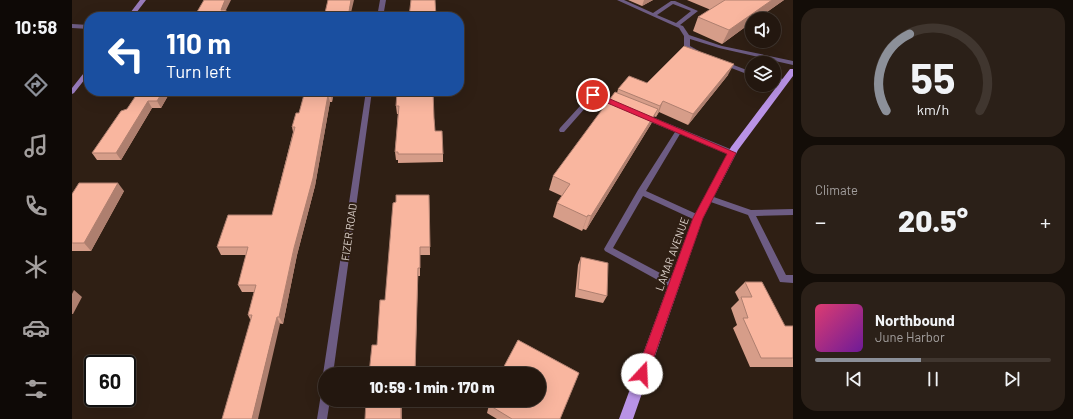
<!DOCTYPE html>
<meta charset="utf-8">
<style>
body{margin:0;font-family:Barlow,sans-serif;background:#2b2018;color:#f1f3f6;height:100vh;display:flex;flex-direction:column;font-size:15px;white-space:nowrap}
*{box-sizing:border-box;margin:0}
p{font-size:13px;color:#a39f9e}
.icon{flex:none;width:22px;height:22px;fill:none;stroke:currentColor;stroke-width:2;stroke-linecap:round;stroke-linejoin:round}
.map{position:relative;flex:1;overflow:hidden}
.drawer{display:flex;flex-direction:column;gap:8px;padding:8px;background:#130d08;width:280px}
.drawer>*{flex:none}
.hud{position:absolute;left:12px;top:12px;width:380px;height:84px;border-radius:16px;box-shadow:0 4px 16px #0002,0 0 0 1px #40362f;background:#1a4fa0;color:#fff;overflow:hidden}
.fabs{position:absolute;left:673px;top:12px;display:grid;gap:8px}
.fabs a{display:grid;place-items:center;width:36px;height:36px;border-radius:50%;background:#23170f;box-shadow:0 4px 16px #0002,0 0 0 1px #40362f;font-size:20px}
.speed{position:absolute;left:12px;top:355px;display:flex;gap:8px;font-size:20px;font-weight:700;text-align:center}
.speed>*{display:grid;place-content:center;width:52px;height:52px;border-radius:50%;background:#23170f;box-shadow:0 4px 16px #0002,0 0 0 1px #40362f;line-height:1}
.speed .limit{border:2px solid #111;border-radius:6px;background:#fff;color:#111}
.pin{position:absolute;display:grid;place-items:center;width:34px;height:34px;color:#fff;margin:-17px;border:2px solid #fff;border-radius:50%;box-shadow:0 1px 4px #0007}
.me{position:absolute;width:44px;margin:-22px;rotate:20deg;stroke-linejoin:round;filter:drop-shadow(0 0 3px #0008)}
.turn{display:flex;align-items:center;gap:14px;height:84px;padding:0 16px;font-size:18px}
.turn .icon{width:52px;height:52px;stroke-width:2.5}
.turn b{display:block;font-size:28px;line-height:34px}
.big{font-size:30px;font-weight:800;line-height:1.1}
.drawer .card{flex:1;display:flex;flex-direction:column;justify-content:center;gap:6px;min-width:0;padding:0 14px;border-radius:16px;background:#2b2018}
.drawer .dial{align-items:center;gap:0}
.dial svg{height:104px;overflow:visible;fill:none;stroke:#40362f;stroke-width:7;stroke-linecap:round;text-anchor:middle}
.dial text{fill:#f1f3f6;stroke:none}
.song{display:flex;align-items:center;gap:12px}
.cover{width:48px;height:48px;border-radius:6px;background:linear-gradient(135deg,hsl(340 70% 55%),hsl(280 70% 35%))}
.played{height:4px;border-radius:2px;background:linear-gradient(90deg,#8c9099 45%,#40362f 45%)}
.keys{display:flex;justify-content:space-around;direction:ltr}
.heat{display:flex;justify-content:space-between;align-items:center;font-size:22px;direction:ltr}
.trip{position:absolute;left:246px;top:367px;width:228px;height:40px;border-radius:20px;background:#23170f;box-shadow:0 4px 16px #0002,0 0 0 1px #40362f;font-weight:800;line-height:40px;text-align:center}
main{display:flex;flex:1;min-height:0}
.dock{display:flex;flex-direction:column;width:72px;justify-content:space-around;align-items:center;background:#0e0906;color:#a39f9e}
.dock .icon{width:28px;height:28px}
.dock .on{color:#8c9099}
.dock b{font-size:18px;color:#f1f3f6}
.map>svg:first-child{display:block}
</style>
<main>
<nav class="dock">
<b>10:58</b>
<svg class="icon on" aria-label="directions" viewBox="0 0 24 24"><path d="M12 3l9 9-9 9-9-9zM9 14v-3h6M13 9l2 2-2 2"/></svg>
<svg class="icon" aria-label="music" viewBox="0 0 24 24"><path d="M9 18V5l10-2v13"/><circle cx="6" cy="18" r="3"/><circle cx="16" cy="16" r="3"/></svg>
<svg class="icon" aria-label="phone" viewBox="0 0 24 24"><path d="M5 4h4l2 5-3 2q2 4 5 5l2-3 5 2v4C11 20 4 13 5 4z"/></svg>
<svg class="icon" aria-label="climate" viewBox="0 0 24 24"><path d="M12 3v18M4 7l16 10M4 17L20 7"/></svg>
<svg class="icon" aria-label="car" viewBox="0 0 24 24"><path d="M5 17H2v-5l4-1 3-4h7l3 4 3 1v5h-3M9 17h6M6 11h13"/><circle cx="7" cy="17" r="2"/><circle cx="17" cy="17" r="2"/></svg>
<svg class="icon" aria-label="filters" viewBox="0 0 24 24"><path d="M4 7h16M4 17h16"/><circle cx="9" cy="7" r="2"/><circle cx="15" cy="17" r="2"/></svg>
</nav>
<div class="map">
<svg width="721" height="419" viewBox="0 0 721 419">
<rect width="100%" height="100%" fill="#2f1f14"/>
<g fill="none" stroke-linecap="round" stroke-linejoin="round">
<path fill="#6d5c83" fill-rule="evenodd" d="M 545,0 L 552,0 L 581,13 L 599,1 L 603,1 L 626,11 L 608,25 L 611,26 L 617,35 L 650,46 L 721,61 L 721,65 L 647,48 L 618,39 L 618,46 L 627,51 L 622,52 L 612,47 L 612,36 L 607,28 ZM 601,4 L 619,11 L 604,23 L 585,15 Z
M 651,61 L 680,72 L 680,76 L 649,64 L 649,62 Z
M 702,76 L 714,80 L 715,81 L 712,83 L 702,80 Z
M 521,93 L 549,105 L 546,107 L 544,106 L 522,98 L 492,132 L 488,132 L 487,130 L 488,128 L 519,94 Z
M 569,114 L 573,114 L 663,151 L 664,153 L 663,155 L 657,155 L 608,134 L 574,191 L 629,216 L 630,218 L 629,220 L 623,220 L 571,196 L 541,248 L 605,282 L 607,285 L 605,288 L 602,289 L 533,251 L 532,249 L 566,190 L 603,132 L 569,118 Z
M 636,195 L 679,210 L 721,209 L 721,215 L 684,216 L 714,275 L 721,275 L 721,283 L 708,282 L 676,215 L 633,200 L 632,198 Z"/>
<path fill="#6d5c83" fill-rule="evenodd" d="M 308,0 L 314,0 L 311,17 L 305,17 Z
M 0,24 L 17,25 L 17,29 L 0,28 Z
M 294,91 L 300,91 L 261,374 L 253,374 L 253,378 L 251,374 Z
M 253,393 L 253,400 L 258,400 L 255,419 L 245,419 L 249,394 Z"/>
<path fill="#987bbb" fill-rule="evenodd" d="M 68,0 L 74,0 L 61,17 L 55,17 Z
M 17,68 L 17,74 L 2,93 L 0,94 L 0,88 L 15,69 Z"/>
<path fill="#b993e6" fill-rule="evenodd" d="M 718,69 L 721,69 L 721,76 L 666,150 L 631,218 L 561,419 L 547,419 L 621,218 L 659,147 Z"/>
</g>
<path fill="#d69d89" d="M 556,0 L 581,0 L 570,6 Z
M 615,0 L 712,0 L 685,19 L 680,19 L 680,22 L 650,44 L 621,31 L 626,17 L 639,10 Z
M 656,75 L 616,125 L 587,112 L 584,117 L 582,116 L 579,124 L 514,230 L 511,229 L 510,231 L 481,217 L 485,203 L 490,196 L 477,190 L 481,176 L 545,93 L 546,89 L 575,83 Z
M 67,91 L 117,91 L 116,94 L 97,94 L 89,108 L 80,108 L 49,160 L 25,160 L 20,153 L 55,109 Z
M 233,91 L 262,91 L 260,102 L 258,102 L 243,186 L 225,255 L 211,324 L 178,319 L 176,315 L 182,292 L 170,292 L 166,285 L 174,255 L 149,255 L 145,247 L 200,215 L 221,132 L 220,127 L 227,113 Z
M 329,92 L 362,118 L 363,131 L 371,154 L 371,162 L 326,163 L 326,160 L 324,160 L 323,152 L 326,114 L 325,114 L 324,106 Z
M 52,191 L 19,251 L 0,251 L 0,194 Z
M 357,195 L 358,255 L 348,255 L 348,276 L 346,276 L 343,374 L 297,374 L 305,345 L 313,300 L 324,202 Z
M 509,257 L 535,296 L 531,303 L 503,297 L 506,265 Z
M 673,282 L 713,326 L 721,326 L 721,367 L 678,367 L 661,328 L 665,325 L 659,308 L 667,300 L 663,292 Z
M 446,340 L 507,373 L 488,419 L 425,419 L 415,413 L 417,405 L 419,400 L 467,400 L 467,374 L 428,374 Z"/>
<path fill="#ae7f6f" d="M 153,0 L 159,0 L 154,10 L 156,17 L 149,10 Z
M 279,0 L 282,0 L 278,17 L 276,17 Z
M 572,0 L 581,0 L 570,6 Z
M 700,0 L 712,0 L 685,19 L 680,19 L 680,22 L 650,44 L 657,30 Z
M 173,12 L 174,17 L 170,17 Z
M 662,64 L 656,75 L 616,125 L 621,114 Z
M 91,91 L 95,91 L 97,94 L 89,108 L 85,101 Z
M 259,91 L 262,91 L 260,102 L 259,95 Z
M 256,95 L 258,102 L 243,186 L 225,255 L 211,324 L 207,317 Z
M 76,101 L 80,108 L 49,160 L 44,153 Z
M 591,101 L 587,112 L 584,117 L 588,106 Z
M 586,109 L 579,124 L 514,230 L 519,216 Z
M 46,183 L 52,191 L 19,251 L 12,243 Z
M 516,215 L 511,229 L 510,231 L 515,217 Z
M 2,290 L 10,297 L 1,314 L 0,314 L 0,294 Z
M 205,317 L 208,324 L 186,419 L 180,419 Z
M 329,400 L 330,400 L 330,419 L 329,419 Z"/>
<path fill="#f9b69f" stroke="#ae7f6f" d="M 132,0 L 153,0 L 149,10 L 154,10 L 153,12 L 173,12 L 170,17 L 122,17 Z
M 256,0 L 279,0 L 276,17 L 252,17 Z
M 339,0 L 363,0 L 364,17 L 337,17 Z
M 653,0 L 700,0 L 657,30 L 626,17 Z
M 612,46 L 662,64 L 621,114 L 591,101 L 588,106 L 546,89 L 557,76 L 575,83 Z
M 67,91 L 91,91 L 85,101 L 76,101 L 44,153 L 20,153 L 49,111 L 55,109 Z
M 233,91 L 259,91 L 259,95 L 256,95 L 241,178 L 222,248 L 207,317 L 205,317 L 180,419 L 150,419 L 180,315 L 176,315 L 184,285 L 166,285 L 176,247 L 145,247 L 156,215 L 200,215 L 223,127 L 220,127 L 224,113 L 227,113 Z
M 329,91 L 361,91 L 362,118 L 363,131 L 370,131 L 371,154 L 326,154 L 326,152 L 323,152 L 327,106 L 324,106 L 325,92 L 329,92 Z
M 543,92 L 586,109 L 519,216 L 516,215 L 515,217 L 485,203 L 498,184 L 481,176 Z
M 7,183 L 46,183 L 12,243 L 0,243 L 0,194 Z
M 324,195 L 357,195 L 358,247 L 348,247 L 348,268 L 346,268 L 343,374 L 297,374 L 300,345 L 305,345 L 308,300 L 313,300 L 321,203 L 324,202 Z
M 509,257 L 536,263 L 535,296 L 506,289 Z
M 673,282 L 690,282 L 713,326 L 721,326 L 721,358 L 689,358 L 671,318 L 676,318 L 669,297 L 680,297 Z
M 446,340 L 507,373 L 488,419 L 440,419 L 417,405 L 419,400 L 467,400 L 467,374 L 428,374 Z
M 294,400 L 329,400 L 329,419 L 293,419 Z"/>
<path fill="#e11d48" stroke="#92132f" d="M 519,93 L 524,93 L 664,153 L 631,218 L 576,374 L 574,378 L 570,380 L 566,378 L 564,374 L 621,218 L 655,154 L 519,96 Z"/>
<g text-anchor="middle" stroke-width="4" stroke-linejoin="round" paint-order="stroke">
<g font-size="11" fill="#dbd0c9" stroke="#2f1f14">
<text transform="translate(277 232) rotate(-82)" y="4">FIZER ROAD</text>
<text transform="translate(600 254) rotate(-70)" y="4">LAMAR AVENUE</text>
</g>
</g>
</svg>
<div class="fabs">
<a><svg class="icon" aria-label="sound" viewBox="0 0 24 24"><path d="M4 9h4l5-4v14l-5-4H4zM17 9q2 3 0 6"/></svg></a>
<a><svg class="icon" aria-label="layers" viewBox="0 0 24 24"><path d="M12 4l9 5-9 5-9-5zM3 14l9 5 9-5"/></svg></a>
</div>
<div class="speed"><div class="limit">60</div></div>
<div class="pin" style="left:521px;top:95px;background:#d93025"><svg class="icon" aria-label="arrive" viewBox="0 0 24 24"><path d="M6 21V4h12l-3 4 3 4H6"/></svg></div>
<svg class="me" style="left:570px;top:374px" viewBox="-20 -20 40 40"><circle r="19" fill="#fff"/><path d="M0-13L10 11 0 6-10 11z" fill="#e11d48"/></svg>
<div class="trip">10:59 · 1 min · 170 m</div>
<div class="hud">
<div class="turn"><svg class="icon" aria-label="left" viewBox="0 0 24 24"><path d="M17 20v-9H6M10 6l-5 5 5 5"/></svg><div><b>110 m</b>Turn left</div></div>
</div>
</div>
<section class="drawer">
<div class="card dial"><svg viewBox="0 0 100 80">
<path d="M14 69A42 42 0 1 1 86 69"/>
<path d="M14 69A42 42 0 0 1 32 10" stroke="#8c9099"/>
<text x="50" y="56" font-size="32" font-weight="700">55</text>
<text x="50" y="72" font-size="11">km/h</text>
</svg></div>
<div class="card"><p>Climate</p>
<div class="heat"><a>−</a><b class="big">20.5°</b><a>+</a></div>
</div>
<div class="card">
<div class="song"><i class="cover"></i><div><b>Northbound</b><p>June Harbor</p></div></div>
<div class="played"></div>
<div class="keys"><svg class="icon" aria-label="previous" viewBox="0 0 24 24"><path d="M18 5L8 12l10 7zM5 5v14"/></svg><svg class="icon" aria-label="pause" viewBox="0 0 24 24"><path d="M8 5v14M16 5v14"/></svg><svg class="icon" aria-label="next" viewBox="0 0 24 24"><path d="M6 5l10 7-10 7zM19 5v14"/></svg></div>
</div>
</section>
</main>
